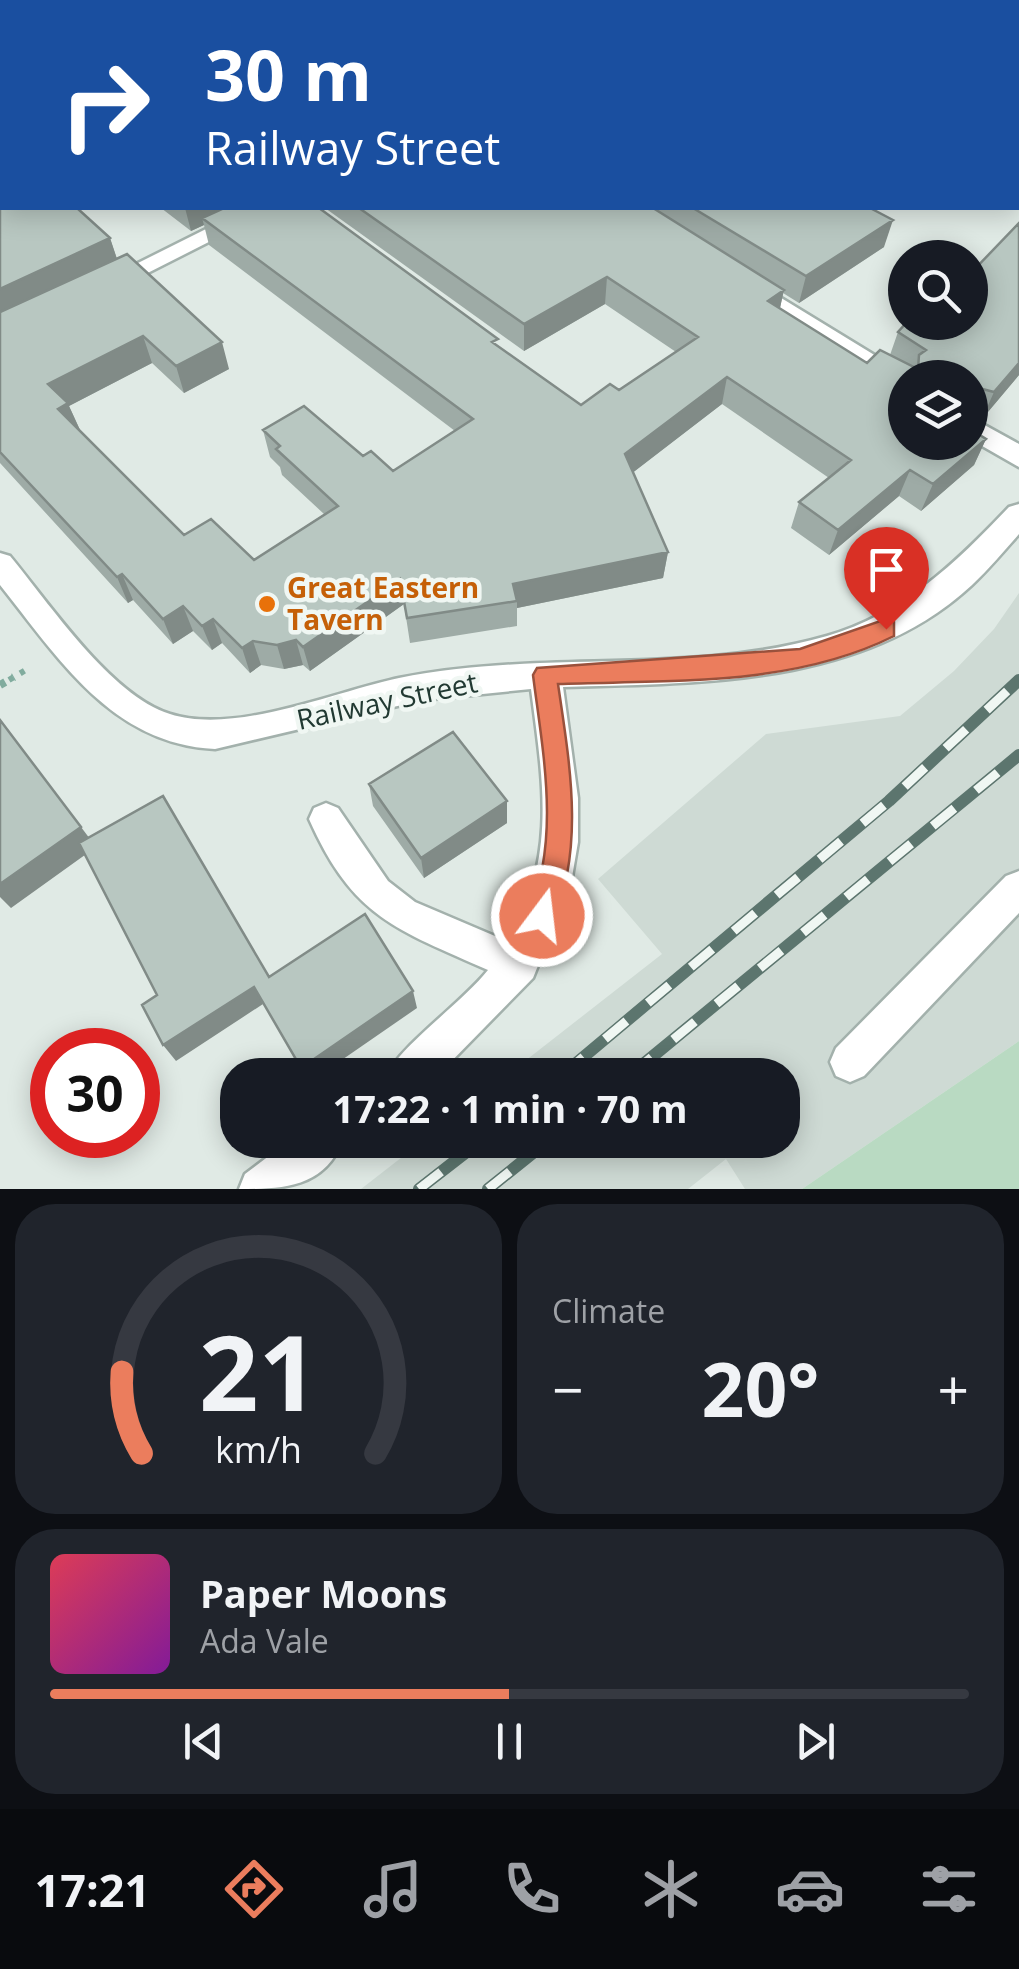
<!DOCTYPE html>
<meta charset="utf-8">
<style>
body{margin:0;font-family:"Open Sans",sans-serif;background:#20242c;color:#f1f3f6;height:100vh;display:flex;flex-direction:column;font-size:38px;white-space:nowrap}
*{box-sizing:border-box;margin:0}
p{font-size:32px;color:#9ea1a6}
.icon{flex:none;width:55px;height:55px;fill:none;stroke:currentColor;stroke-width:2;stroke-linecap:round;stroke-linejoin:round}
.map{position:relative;height:1189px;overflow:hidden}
.side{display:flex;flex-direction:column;gap:15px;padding:15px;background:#0d0f14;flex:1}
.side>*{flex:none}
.hud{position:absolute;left:0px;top:0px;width:1020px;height:210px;box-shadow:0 5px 25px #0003;background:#1a4fa0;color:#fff;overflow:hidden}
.tools{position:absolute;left:888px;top:240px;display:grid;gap:20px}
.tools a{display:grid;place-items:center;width:100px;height:100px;border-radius:50%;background:#171b24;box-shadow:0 5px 25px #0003;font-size:50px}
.speed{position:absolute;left:30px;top:1028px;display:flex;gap:20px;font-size:50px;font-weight:700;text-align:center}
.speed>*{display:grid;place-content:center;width:130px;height:130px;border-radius:50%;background:#171b24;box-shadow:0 5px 25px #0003;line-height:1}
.speed .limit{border:15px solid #d22;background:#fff;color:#111}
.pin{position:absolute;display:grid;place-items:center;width:85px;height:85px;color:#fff;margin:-102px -42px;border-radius:50% 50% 50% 0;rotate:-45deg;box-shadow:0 0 10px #0007}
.pin .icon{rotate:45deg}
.me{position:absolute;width:110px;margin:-55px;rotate:15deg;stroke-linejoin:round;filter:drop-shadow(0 0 8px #0008)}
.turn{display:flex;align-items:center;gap:35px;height:210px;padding:0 40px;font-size:45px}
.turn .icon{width:130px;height:130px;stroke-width:2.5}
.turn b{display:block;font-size:70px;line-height:85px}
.big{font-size:75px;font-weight:700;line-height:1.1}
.side .widget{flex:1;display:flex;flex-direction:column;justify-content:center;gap:15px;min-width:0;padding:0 35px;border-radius:40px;background:#20242c}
.side .dial{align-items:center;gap:0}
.dial svg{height:260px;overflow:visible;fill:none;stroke:#363941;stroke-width:7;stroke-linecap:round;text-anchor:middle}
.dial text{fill:#f1f3f6;stroke:none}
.song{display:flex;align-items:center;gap:30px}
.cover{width:120px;height:120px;border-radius:15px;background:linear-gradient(135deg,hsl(350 70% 55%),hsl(290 70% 35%))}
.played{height:10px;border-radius:5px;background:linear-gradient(90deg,#eb7d5d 50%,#363941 50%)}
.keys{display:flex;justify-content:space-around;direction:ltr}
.heat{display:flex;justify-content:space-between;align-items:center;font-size:55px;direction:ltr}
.side .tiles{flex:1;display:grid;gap:15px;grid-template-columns:1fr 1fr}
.widget:last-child{grid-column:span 2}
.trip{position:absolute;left:220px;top:1058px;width:580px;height:100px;border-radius:40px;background:#171b24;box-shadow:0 5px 25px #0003;font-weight:700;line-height:100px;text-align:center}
.tab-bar{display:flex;height:160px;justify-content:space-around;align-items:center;background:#090b0e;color:#9ea1a6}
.tab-bar .icon{width:70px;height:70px}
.tab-bar .current{color:#eb7d5d}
.tab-bar b{font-size:45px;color:#f1f3f6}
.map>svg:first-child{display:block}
</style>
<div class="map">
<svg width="1019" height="1189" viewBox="0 0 1019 1189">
<rect width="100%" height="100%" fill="#e0eae5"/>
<path fill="#cedad4" d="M 1019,593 L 1019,1041 L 802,1189 L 745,1189 L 726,1159 L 688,1189 L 361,1189 L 424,1140 L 782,1140 L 782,1075 L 507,1075 L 662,954 L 598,879 L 766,734 L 900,716 L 954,671 L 994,629 Z"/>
<path fill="#b9dac2" d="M 1019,1041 L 1019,1189 L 802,1189 Z"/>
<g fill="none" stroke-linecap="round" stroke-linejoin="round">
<g stroke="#a3b1ac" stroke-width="5">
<path id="minor" d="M 124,0 L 143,0 L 144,2 L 126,2 Z
M 248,208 L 276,208 L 114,290 L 106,293 L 94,285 Z
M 747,277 L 912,378 L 905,378 L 905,394 L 739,290 L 735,285 Z
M 970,417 L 1019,444 L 1019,467 L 970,439 Z
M 1019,504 L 1019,534 C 1004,551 989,569 972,585 C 864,686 701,683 563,687 L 578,798 L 578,842 L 571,883 L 533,978 L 438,1075 L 387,1075 C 399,1047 464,1001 488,970 C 396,929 353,918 309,819 L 314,808 L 326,803 L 338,808 L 388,881 L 415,902 L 509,942 C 557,855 543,782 531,689 L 423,700 L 215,749 C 112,744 59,659 0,585 L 0,553 L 10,556 C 49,603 111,696 170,714 C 235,735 333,692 399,678 C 539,649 688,676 827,636 C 903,614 956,563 1009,507 Z
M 1019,871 L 1019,913 L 864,1076 L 850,1082 L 836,1076 L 830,1062 L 836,1048 L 1006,876 Z
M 290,1140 L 343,1140 C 324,1188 283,1189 239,1189 L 245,1174 Z"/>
</g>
<g stroke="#bcc4c2" stroke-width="5">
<path id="major" d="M 2,54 L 2,66 L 0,67 L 0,55 Z"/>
</g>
<path stroke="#81ac9e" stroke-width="6" stroke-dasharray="5 8" stroke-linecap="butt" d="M 9,680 L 29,668"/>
<path stroke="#81ac9e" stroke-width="8" stroke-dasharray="6 9" stroke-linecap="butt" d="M 0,685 L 14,677"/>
<use href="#minor" fill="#fff" fill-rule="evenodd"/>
<use href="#major" fill="#669d8e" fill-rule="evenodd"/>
<g stroke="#5c756e" stroke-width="12">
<path id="rail" d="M 562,1075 L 889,801 L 1019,680
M 630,1075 L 1019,755
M 419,1189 L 482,1140
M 488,1189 L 549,1140"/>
</g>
<use href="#rail" stroke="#f0f7f3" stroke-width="9" stroke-dasharray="28" stroke-linecap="butt"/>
</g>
<path fill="#9eaba6" d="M 422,0 L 578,0 L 577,2 L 426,2 Z
M 594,0 L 912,0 L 917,2 L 599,2 Z
M 0,137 L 110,238 L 117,259 L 229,369 L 184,393 L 152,363 L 69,406 L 80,430 L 184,535 L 254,560 L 324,514 L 282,475 L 280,467 L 270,457 L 263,430 L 363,456 L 393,471 L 455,431 L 209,245 L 204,225 L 191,231 L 161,208 L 319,208 L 498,346 L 581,405 L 619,390 L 676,352 L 605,304 L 524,351 L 325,208 L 870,208 L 884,247 L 799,303 L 783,293 L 780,308 L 867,363 L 890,355 L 898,332 L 1019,375 L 982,419 L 975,417 L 970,429 L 986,439 L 974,465 L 921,511 L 899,496 L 829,555 L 791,528 L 799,502 L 829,478 L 722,404 L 633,472 L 668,552 L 663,578 L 517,608 L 517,626 L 410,643 L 404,604 L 310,671 L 303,665 L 284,669 L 261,665 L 250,673 L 222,643 L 212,650 L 193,631 L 173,644 L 133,600 L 128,603 L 0,463 Z
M 369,784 L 507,801 L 507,823 L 424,878 L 373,806 Z"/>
<path fill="#818b87" d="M 185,208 L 240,208 L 202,218 L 204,225 L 191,231 Z
M 893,220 L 884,247 L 799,303 L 806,276 Z
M 110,238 L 119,265 L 0,322 L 0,289 Z
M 607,277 L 605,304 L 524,351 L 524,324 Z
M 784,290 L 778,317 L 768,301 Z
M 143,336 L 152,363 L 69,406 L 80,430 L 70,435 L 48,384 Z
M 222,342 L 229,369 L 184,393 L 176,366 Z
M 1019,363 L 1019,375 L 982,419 L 994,392 Z
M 727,377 L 722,404 L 622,481 L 625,454 Z
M 986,439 L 974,465 L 921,511 L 933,484 Z
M 910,470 L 899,496 L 829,555 L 838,530 Z
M 668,552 L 663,578 L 517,608 L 517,601 L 513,584 Z
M 122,574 L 133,600 L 128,603 L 117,577 Z
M 400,579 L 404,604 L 310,671 L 303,647 Z
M 183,606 L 193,631 L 173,644 L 163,619 Z
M 213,619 L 222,643 L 212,650 L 202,626 Z
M 296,640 L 303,665 L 284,669 L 277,645 Z
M 253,641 L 261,665 L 250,673 L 242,648 Z
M 507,801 L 507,823 L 424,878 L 421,858 Z
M 81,827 L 96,847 L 11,908 L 0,897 L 0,884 Z
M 254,987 L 263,1004 L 176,1061 L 163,1045 Z
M 413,991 L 417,1008 L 320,1075 L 305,1075 L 301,1068 Z"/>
<path fill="#b8c7c1" stroke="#818b87" stroke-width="2.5" d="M 223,0 L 336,0 L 336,2 L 216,2 Z
M 457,0 L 565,0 L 564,2 L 461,2 Z
M 648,0 L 912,0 L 917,2 L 653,2 Z
M 1018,46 L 1019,46 L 1019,137 L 1018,138 Z
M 0,137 L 2,139 L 2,208 L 77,208 L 110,238 L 0,289 Z
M 224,208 L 319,208 L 498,339 L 492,342 L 581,405 L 610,384 L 619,390 L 698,337 L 607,277 L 524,324 L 359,208 L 653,208 L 784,290 L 768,301 L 867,363 L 880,350 L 918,369 L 919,355 L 926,350 L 898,332 L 907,322 L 970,322 L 970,274 L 1019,223 L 1019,363 L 994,392 L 979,388 L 978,411 L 970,421 L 970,378 L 905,378 L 905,442 L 970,442 L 970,429 L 986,439 L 933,484 L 910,470 L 838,530 L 799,502 L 851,460 L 727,377 L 625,454 L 668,552 L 513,584 L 517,601 L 407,618 L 400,579 L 303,647 L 296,640 L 277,645 L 253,641 L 242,648 L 213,619 L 202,626 L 183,606 L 163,619 L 122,574 L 117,577 L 0,452 L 0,312 L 127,254 L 222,342 L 176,366 L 143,336 L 48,384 L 68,403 L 58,409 L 184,535 L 211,519 L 254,560 L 338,506 L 276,449 L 280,446 L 263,430 L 304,406 L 363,456 L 371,451 L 393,471 L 473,419 L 202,218 Z
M 693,208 L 870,208 L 893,220 L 806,276 Z
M 0,720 L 81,827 L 0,884 Z
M 453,732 L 507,801 L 421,858 L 369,784 Z
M 163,796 L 269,977 L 365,914 L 413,991 L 301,1068 L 254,987 L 163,1045 L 142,1005 L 157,995 L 79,843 Z"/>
<path fill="#eb7d5d" stroke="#99513c" stroke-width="2.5" d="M 886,619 L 894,622 L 894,636 C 792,687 670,680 558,684 C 570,766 585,847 552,925 L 542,929 L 532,925 L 528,916 C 561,839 543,754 533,675 L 537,668 L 800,649 Z"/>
<circle fill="#e8710a" stroke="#f0f7f3" stroke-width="4" cx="267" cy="604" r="10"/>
<g text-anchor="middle" stroke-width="9" stroke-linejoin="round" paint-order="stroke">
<g font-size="28" font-weight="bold" fill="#c56008" stroke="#f0f7f3" text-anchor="start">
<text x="287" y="598">Great Eastern<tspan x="287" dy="32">Tavern</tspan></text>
</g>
<g font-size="28" fill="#213932" stroke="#f0f7f3">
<text transform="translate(387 701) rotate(-12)" y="10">Railway Street</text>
</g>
</g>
</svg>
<div class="tools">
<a><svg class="icon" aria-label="search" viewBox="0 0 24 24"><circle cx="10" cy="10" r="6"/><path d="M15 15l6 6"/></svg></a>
<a><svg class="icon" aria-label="layers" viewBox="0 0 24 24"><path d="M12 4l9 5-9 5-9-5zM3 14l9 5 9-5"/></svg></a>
</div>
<div class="speed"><div class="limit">30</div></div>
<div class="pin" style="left:886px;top:629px;background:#d93025"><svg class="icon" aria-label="arrive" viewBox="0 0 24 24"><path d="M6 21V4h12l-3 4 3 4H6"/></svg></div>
<svg class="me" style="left:542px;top:916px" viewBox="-20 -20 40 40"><circle r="17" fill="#eb7d5d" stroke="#fff" stroke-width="3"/><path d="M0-11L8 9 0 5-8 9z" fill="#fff"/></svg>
<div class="trip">17:22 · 1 min · 70 m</div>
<div class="hud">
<div class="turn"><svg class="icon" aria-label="right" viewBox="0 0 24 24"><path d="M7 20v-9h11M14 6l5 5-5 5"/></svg><div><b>30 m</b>Railway Street</div></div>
</div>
</div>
<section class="side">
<div class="tiles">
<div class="widget dial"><svg viewBox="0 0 100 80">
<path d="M14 69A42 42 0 1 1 86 69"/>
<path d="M14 69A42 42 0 0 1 8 44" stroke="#eb7d5d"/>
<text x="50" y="56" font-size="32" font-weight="700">21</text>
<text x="50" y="72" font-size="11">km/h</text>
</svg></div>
<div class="widget"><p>Climate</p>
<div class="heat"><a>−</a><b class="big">20°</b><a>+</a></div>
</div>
<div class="widget">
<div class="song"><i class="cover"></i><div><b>Paper Moons</b><p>Ada Vale</p></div></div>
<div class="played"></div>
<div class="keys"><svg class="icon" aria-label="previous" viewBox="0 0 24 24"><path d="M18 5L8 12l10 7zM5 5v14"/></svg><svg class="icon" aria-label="pause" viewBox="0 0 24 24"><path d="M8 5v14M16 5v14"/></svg><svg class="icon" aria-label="next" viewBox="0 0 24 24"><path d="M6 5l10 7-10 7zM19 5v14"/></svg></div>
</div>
</div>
</section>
<nav class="tab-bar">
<b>17:21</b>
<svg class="icon current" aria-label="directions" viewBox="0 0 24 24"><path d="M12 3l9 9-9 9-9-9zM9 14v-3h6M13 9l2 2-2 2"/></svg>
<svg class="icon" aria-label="music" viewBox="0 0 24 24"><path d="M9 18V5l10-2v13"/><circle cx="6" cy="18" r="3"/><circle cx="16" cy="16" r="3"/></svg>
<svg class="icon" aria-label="phone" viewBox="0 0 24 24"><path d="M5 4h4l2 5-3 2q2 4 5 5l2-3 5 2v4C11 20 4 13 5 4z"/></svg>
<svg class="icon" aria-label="climate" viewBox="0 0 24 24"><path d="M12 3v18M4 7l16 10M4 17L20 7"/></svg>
<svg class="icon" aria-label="car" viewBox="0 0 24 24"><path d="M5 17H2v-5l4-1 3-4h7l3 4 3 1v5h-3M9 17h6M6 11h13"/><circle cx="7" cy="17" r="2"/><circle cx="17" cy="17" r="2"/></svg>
<svg class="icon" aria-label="filters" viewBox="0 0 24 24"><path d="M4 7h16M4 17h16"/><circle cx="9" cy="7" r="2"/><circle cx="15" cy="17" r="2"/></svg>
</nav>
